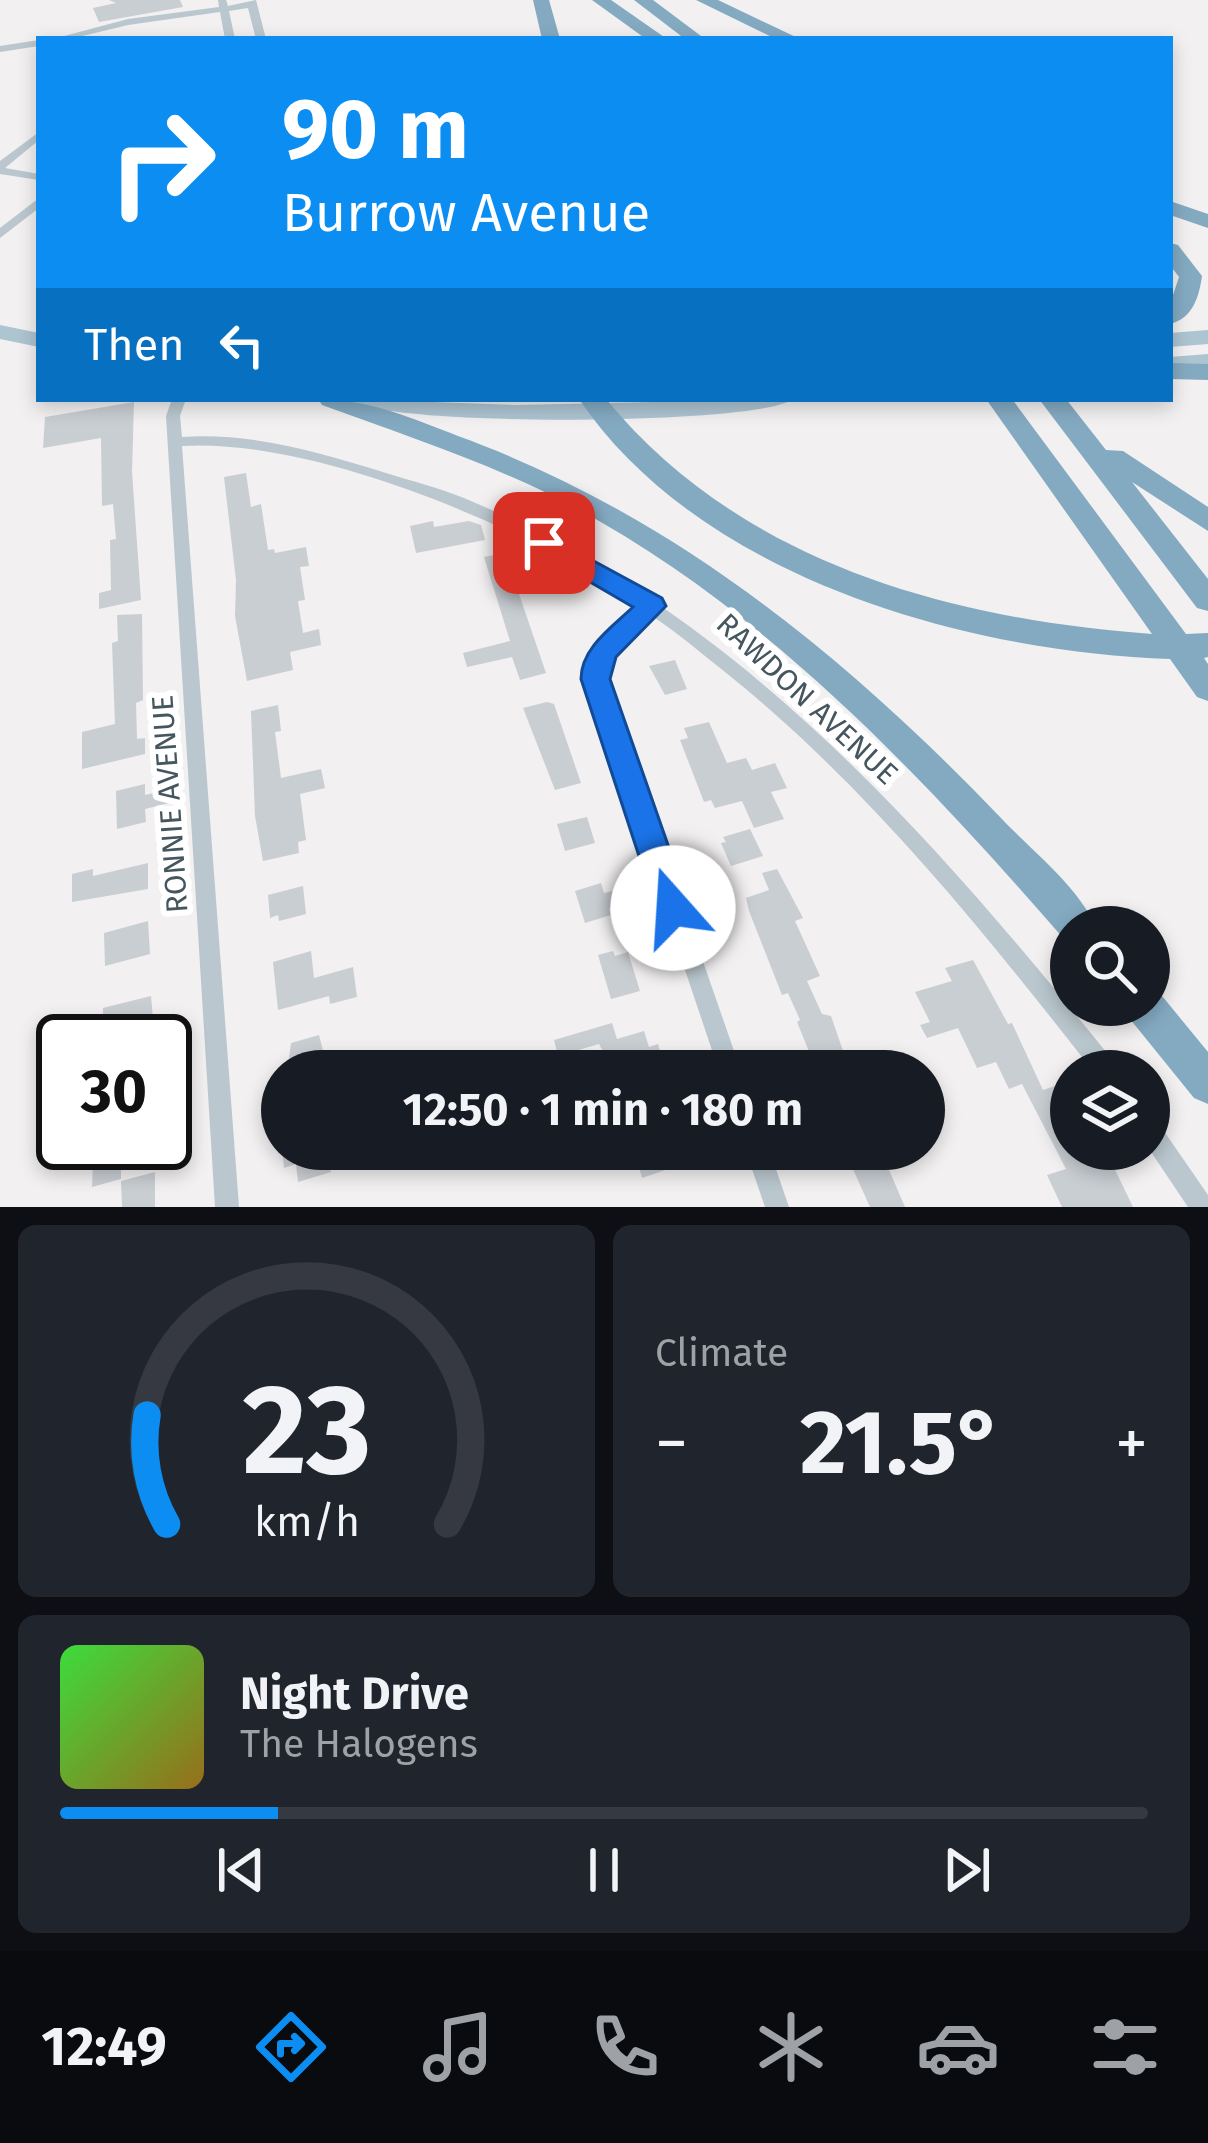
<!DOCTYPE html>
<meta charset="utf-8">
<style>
body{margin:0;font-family:"Fira Sans",sans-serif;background:#20242c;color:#f1f3f6;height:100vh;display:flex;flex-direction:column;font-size:45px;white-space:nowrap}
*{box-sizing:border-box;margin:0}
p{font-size:39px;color:#9ea1a6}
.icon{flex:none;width:66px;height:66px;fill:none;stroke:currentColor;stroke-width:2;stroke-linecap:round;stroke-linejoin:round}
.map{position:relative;height:1207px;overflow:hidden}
.sheet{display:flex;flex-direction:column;gap:18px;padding:18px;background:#0d0f14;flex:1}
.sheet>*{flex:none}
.banner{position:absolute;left:36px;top:36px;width:1137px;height:366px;border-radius:0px;box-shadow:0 6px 18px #0003;background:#0b8df1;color:#fff;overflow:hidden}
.buttons{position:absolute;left:1050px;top:906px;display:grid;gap:24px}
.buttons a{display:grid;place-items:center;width:120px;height:120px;border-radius:50%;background:#171b24;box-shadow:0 6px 18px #0003;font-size:60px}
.speed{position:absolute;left:36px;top:1014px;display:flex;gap:24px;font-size:60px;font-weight:700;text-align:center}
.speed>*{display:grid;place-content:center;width:156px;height:156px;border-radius:50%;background:#171b24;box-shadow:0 6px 18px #0003;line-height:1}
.speed .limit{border:6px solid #111;border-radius:18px;background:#fff;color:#111}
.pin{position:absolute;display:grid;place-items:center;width:102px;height:102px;color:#fff;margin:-51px;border-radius:24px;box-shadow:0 6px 18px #0006}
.me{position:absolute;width:132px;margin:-66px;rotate:341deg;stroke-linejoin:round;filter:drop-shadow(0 0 9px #0008)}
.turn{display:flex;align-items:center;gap:42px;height:252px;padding:0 48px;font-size:54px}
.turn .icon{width:156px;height:156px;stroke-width:2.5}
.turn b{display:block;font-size:84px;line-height:102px}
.then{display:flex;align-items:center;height:114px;padding:0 48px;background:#0003;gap:24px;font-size:45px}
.big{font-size:90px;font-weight:700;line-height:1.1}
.sheet .card{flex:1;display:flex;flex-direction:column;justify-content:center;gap:18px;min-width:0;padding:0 42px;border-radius:18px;background:#20242c}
.sheet .dial{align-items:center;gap:0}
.dial svg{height:312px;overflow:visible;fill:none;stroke:#363941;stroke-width:7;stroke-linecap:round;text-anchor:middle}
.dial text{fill:#f1f3f6;stroke:none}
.song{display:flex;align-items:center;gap:36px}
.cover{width:144px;height:144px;border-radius:18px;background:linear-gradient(135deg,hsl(120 70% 55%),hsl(40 70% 35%))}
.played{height:12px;border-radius:6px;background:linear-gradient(90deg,#0b8df1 20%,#363941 20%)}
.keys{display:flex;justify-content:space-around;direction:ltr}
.heat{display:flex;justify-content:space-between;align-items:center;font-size:66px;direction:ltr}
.sheet .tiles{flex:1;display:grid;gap:18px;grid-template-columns:1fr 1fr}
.card:last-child{grid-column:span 2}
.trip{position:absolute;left:261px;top:1050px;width:684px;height:120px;border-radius:60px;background:#171b24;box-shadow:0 6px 18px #0003;font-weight:700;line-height:120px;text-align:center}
.menu{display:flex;height:192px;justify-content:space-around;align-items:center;background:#090b0e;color:#9ea1a6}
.menu .icon{width:84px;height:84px}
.menu .on{color:#0b8df1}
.menu b{font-size:54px;color:#f1f3f6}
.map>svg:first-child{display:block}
</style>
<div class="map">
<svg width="1208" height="1207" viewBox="0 0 1208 1207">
<rect width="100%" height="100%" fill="#f2f0f0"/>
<path fill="#c9ced3" d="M 109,0 L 180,0 L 183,7 L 99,22 L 93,8 L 116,3 Z
M 134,402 L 132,472 L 141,600 L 99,609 L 99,593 L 111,590 L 110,540 L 116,539 L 113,504 L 102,506 L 101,438 L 43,448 L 45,417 Z
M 246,473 L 251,507 L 261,504 L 268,550 L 274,549 L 275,553 L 306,547 L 309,566 L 300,567 L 305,600 L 298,601 L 303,633 L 319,629 L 321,645 L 290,652 L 293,670 L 247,681 L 235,616 L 236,580 L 224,477 Z
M 433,521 L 434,527 L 469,521 L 481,525 L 485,540 L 416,553 L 410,526 Z
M 505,553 L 546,673 L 520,680 L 512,657 L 467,667 L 463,653 L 510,641 L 484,557 Z
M 142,614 L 143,700 L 136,703 L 137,739 L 145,738 L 145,754 L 82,769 L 82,732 L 115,724 L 112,643 L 118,641 L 117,615 Z
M 675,660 L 687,689 L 665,695 L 649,666 Z
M 547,702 L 554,704 L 581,783 L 555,790 L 523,708 Z
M 278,705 L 281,731 L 275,732 L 281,778 L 321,769 L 325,788 L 300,794 L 306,840 L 298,842 L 299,853 L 263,861 L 255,816 L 251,711 Z
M 709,722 L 727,763 L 746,758 L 752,770 L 775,763 L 787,788 L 771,792 L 784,819 L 754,828 L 742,801 L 715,808 L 711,800 L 704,802 L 680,740 L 688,738 L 684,728 Z
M 145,784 L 145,795 L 178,787 L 181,800 L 145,809 L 146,822 L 117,829 L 116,791 Z
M 587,817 L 595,843 L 565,851 L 557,824 Z
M 750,829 L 763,856 L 731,866 L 721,843 L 726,842 L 723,837 Z
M 148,863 L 148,889 L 72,902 L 72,874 L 93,869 L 93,876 Z
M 777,869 L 803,918 L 795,921 L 820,976 L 807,981 L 822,1014 L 831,1016 L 850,1071 L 817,1071 L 797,1022 L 800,1020 L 788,993 L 782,995 L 749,911 L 746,898 L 769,890 L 762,873 Z
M 601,883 L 604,893 L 612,891 L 617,905 L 609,908 L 611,915 L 585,923 L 575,891 Z
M 303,886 L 306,914 L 279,921 L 278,915 L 270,918 L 268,895 Z
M 148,921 L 150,954 L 105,966 L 104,933 Z
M 311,951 L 314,978 L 353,967 L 357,997 L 330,1004 L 329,996 L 278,1010 L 273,962 Z
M 613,951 L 615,956 L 628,952 L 640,991 L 611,999 L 598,955 Z
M 973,960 L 1008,1024 L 1012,1023 L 1043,1090 L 1058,1085 L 1071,1110 L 1071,1149 L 1105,1149 L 1133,1207 L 1062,1207 L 1047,1175 L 1066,1169 L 1022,1084 L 1009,1089 L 996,1062 L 977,1068 L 958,1028 L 927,1038 L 920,1025 L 930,1022 L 915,992 L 952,981 L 945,968 Z
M 151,996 L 155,1041 L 103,1041 L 103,1008 Z
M 612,1023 L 617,1039 L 644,1031 L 649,1047 L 658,1044 L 664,1065 L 613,1071 L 599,1044 L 558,1056 L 554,1040 Z
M 319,1035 L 328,1071 L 282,1071 L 288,1066 L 291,1043 Z
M 282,1149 L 333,1149 L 329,1154 L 331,1172 L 298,1182 L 296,1164 L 284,1168 Z
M 634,1149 L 718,1149 L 718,1152 L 642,1178 Z
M 844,1149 L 880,1149 L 905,1207 L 870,1207 Z
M 121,1154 L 121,1179 L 92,1187 L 93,1162 Z
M 155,1172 L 155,1207 L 122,1207 L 121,1181 Z"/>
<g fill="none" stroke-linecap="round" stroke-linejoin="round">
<path fill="#bac7ce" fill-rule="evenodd" d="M 218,0 L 226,0 L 228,6 L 256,0 L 266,39 L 256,39 L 248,8 L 229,11 L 235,39 L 225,39 L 220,12 L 128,25 L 70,39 L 53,39 L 128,19 L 219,7 Z
M 39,40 L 39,46 L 0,52 L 0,46 Z
M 39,132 L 39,140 L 5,168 L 39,174 L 39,180 L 0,174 L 0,161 Z
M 39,198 L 39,208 L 0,238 L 0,228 Z
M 172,399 L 186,399 L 180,416 L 182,437 C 251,432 321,453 386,473 C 412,481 439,488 464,498 C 738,612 933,837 1115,1063 L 1118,1071 L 1093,1071 C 981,928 867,786 725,672 C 701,653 678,633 652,616 C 631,634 608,650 605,679 L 741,1071 L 719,1071 L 587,679 C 591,647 616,628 639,608 C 613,591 588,572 561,558 C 463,504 295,439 182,446 L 239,1207 L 215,1207 L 166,416 Z
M 1149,1118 L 1157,1121 L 1208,1195 L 1208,1207 L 1188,1207 L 1149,1149 Z
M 745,1149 L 769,1149 L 789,1207 L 765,1207 Z"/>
<path fill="#adc4d1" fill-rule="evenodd" d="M 0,325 L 39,333 L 39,347 L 0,339 Z
M 1208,330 L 1208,344 L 1170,347 L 1170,333 Z
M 1208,354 L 1208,368 L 1170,371 L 1170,357 Z
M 349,399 L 518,405 L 792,399 C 766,425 378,428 349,399 Z"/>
<path fill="#84aac2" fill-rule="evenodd" d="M 533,0 L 549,0 L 560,39 L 542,39 Z
M 592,0 L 611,0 L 667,39 L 646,39 Z
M 634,0 L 653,0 L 705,39 L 685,39 Z
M 696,0 L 718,0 L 800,39 L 776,39 Z
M 1170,201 L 1208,214 L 1208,228 L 1170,215 Z
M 1170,243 L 1178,245 L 1202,276 C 1199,297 1193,318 1170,324 L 1170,304 L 1179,277 L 1170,265 Z
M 1170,363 L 1208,364 L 1208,380 L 1170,379 Z
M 318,399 C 368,399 412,418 458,436 C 670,513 845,655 1000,817 C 1030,849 1078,886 1096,927 L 1071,927 L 1071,942 L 1064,939 C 916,769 755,598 551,495 C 477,459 399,433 322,405 Z
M 579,399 L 606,399 C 740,562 948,619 1152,634 L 986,399 L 1012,399 L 1186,634 L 1208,633 L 1208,657 L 1204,658 L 1208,664 L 1208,701 L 1197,697 L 1170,659 C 965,652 699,577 579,399 Z
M 1039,399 L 1066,399 L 1106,450 L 1123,451 L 1208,507 L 1208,531 L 1132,482 L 1208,579 L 1208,611 L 1197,608 Z
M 1149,988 L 1158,991 L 1208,1052 L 1208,1104 L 1194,1098 L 1130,1019 L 1125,1005 L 1149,1005 Z"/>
</g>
<path fill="#1a73e8" stroke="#114b97" stroke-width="3" d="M 544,534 L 662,598 L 666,606 L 616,657 L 610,679 L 690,908 L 685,919 L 673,923 L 661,919 L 656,908 L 581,679 C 581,648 612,627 633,607 L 535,550 L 531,543 Z"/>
<g text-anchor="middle" stroke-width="12" stroke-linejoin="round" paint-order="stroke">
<g font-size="30" fill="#46565f" stroke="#fff">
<text transform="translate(807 699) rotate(43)" y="10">RAWDON AVENUE</text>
<text transform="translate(170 804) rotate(-94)" y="10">RONNIE AVENUE</text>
</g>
</g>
</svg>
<div class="buttons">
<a><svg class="icon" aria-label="search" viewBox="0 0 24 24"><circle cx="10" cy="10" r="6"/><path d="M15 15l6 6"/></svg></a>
<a><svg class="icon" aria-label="layers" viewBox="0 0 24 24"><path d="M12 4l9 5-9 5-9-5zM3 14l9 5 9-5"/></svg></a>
</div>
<div class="speed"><div class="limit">30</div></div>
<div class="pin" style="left:544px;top:543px;background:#d93025"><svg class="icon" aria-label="arrive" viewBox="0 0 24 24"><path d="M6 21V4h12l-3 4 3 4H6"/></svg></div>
<svg class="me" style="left:673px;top:908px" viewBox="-20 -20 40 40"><circle r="19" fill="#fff"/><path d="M0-13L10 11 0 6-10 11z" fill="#1a73e8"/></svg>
<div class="trip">12:50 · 1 min · 180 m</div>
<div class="banner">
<div class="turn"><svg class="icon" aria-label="right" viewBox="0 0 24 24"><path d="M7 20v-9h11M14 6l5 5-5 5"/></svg><div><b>90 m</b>Burrow Avenue</div></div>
<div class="then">Then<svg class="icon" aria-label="left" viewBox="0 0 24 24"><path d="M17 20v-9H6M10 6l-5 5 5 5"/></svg></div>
</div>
</div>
<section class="sheet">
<div class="tiles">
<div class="card dial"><svg viewBox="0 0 100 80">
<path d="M14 69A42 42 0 1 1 86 69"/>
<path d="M14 69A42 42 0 0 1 9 41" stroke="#0b8df1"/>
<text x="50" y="56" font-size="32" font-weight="700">23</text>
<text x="50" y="72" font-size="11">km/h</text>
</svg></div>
<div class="card"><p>Climate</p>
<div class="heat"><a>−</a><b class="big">21.5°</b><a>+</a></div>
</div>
<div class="card">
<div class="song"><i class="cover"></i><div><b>Night Drive</b><p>The Halogens</p></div></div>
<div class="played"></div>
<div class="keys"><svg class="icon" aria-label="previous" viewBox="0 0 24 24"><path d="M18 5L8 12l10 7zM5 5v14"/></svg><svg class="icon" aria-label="pause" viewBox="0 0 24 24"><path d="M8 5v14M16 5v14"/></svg><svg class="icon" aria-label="next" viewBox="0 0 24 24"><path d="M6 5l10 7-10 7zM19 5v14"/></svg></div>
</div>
</div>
</section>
<nav class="menu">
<b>12:49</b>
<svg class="icon on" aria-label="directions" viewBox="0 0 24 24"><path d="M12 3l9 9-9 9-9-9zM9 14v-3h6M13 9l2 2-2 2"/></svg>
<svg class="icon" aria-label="music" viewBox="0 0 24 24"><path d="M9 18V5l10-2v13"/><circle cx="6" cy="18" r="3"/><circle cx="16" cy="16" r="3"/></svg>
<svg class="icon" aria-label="phone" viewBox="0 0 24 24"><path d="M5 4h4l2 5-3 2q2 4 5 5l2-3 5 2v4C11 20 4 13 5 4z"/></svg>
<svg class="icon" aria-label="climate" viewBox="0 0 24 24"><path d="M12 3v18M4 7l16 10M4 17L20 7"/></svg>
<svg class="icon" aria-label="car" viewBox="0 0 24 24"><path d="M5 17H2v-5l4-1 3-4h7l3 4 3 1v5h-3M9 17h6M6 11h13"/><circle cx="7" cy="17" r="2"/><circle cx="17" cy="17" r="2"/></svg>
<svg class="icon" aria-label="filters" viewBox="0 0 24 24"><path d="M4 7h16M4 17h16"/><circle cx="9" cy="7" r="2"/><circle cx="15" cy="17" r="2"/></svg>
</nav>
